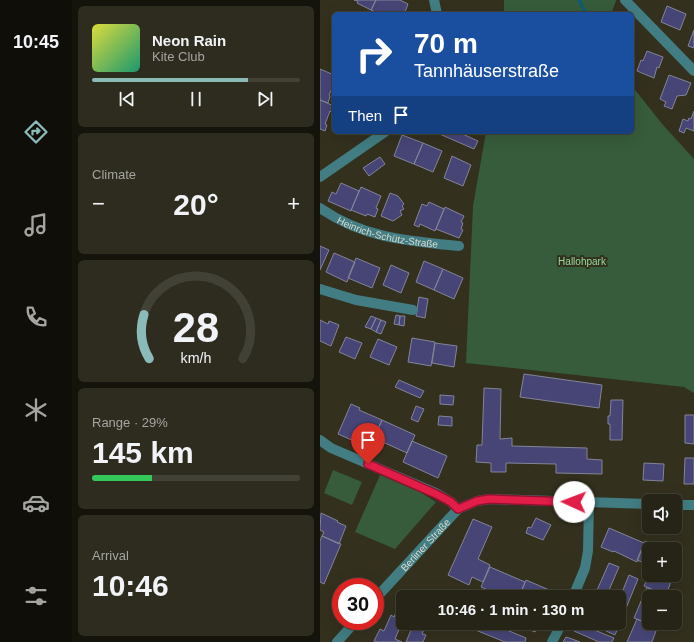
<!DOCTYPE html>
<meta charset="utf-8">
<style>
body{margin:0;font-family:Arial,sans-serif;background:#2e2c1f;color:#f1f3f6;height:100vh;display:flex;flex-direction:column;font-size:15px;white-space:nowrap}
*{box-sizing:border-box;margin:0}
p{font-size:13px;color:#a4a4a1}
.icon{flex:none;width:22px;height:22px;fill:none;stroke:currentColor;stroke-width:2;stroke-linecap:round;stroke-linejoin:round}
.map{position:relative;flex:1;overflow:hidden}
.details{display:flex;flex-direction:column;gap:6px;padding:6px;background:#15140c;width:248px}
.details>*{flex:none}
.guide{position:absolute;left:12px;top:12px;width:302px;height:122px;border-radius:6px;box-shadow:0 4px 16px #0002,0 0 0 1px #424135;background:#1a4fa0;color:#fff;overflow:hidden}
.controls{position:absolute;left:322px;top:494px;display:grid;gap:8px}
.controls a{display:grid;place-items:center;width:40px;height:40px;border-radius:6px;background:#262416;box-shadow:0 4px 16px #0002,0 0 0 1px #424135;font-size:20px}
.speed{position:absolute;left:12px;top:578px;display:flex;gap:8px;font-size:20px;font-weight:700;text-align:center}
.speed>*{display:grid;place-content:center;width:52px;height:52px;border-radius:50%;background:#262416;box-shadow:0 4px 16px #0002,0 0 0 1px #424135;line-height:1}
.speed .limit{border:6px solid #d22;background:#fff;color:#111}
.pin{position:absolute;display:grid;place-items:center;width:34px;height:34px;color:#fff;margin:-41px -17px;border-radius:50% 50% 50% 0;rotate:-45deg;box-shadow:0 0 4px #0007}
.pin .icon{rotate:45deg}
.me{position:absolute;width:44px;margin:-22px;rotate:272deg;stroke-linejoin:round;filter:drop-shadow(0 0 3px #0008)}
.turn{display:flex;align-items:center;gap:14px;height:84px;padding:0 16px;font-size:18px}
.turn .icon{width:52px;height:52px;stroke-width:2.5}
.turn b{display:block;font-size:28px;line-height:34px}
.then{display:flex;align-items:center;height:38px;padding:0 16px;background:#0003;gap:8px;font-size:15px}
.big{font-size:30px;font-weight:800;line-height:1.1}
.details .tile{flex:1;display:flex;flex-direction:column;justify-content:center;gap:6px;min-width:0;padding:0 14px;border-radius:6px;background:#2e2c1f}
.details .dial{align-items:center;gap:0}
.dial svg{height:104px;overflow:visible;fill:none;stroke:#424135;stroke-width:7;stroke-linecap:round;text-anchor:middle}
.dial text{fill:#f1f3f6;stroke:none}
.song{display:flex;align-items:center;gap:12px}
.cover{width:48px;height:48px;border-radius:6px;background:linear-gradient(135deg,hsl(60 70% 55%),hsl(160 70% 35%))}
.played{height:4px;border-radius:2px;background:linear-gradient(90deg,#8bbbb9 75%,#424135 75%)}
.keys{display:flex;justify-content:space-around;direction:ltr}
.heat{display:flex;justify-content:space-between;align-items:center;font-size:22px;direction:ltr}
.charge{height:6px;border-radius:3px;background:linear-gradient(90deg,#34c759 29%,#424135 0)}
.trip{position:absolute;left:76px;top:590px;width:230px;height:40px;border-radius:6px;background:#262416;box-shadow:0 4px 16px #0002,0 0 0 1px #424135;font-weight:800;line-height:40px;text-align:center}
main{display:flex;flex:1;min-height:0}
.dock{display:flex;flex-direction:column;width:72px;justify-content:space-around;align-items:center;background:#0f0e09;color:#a4a4a1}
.dock .icon{width:28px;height:28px}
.dock .current{color:#8bbbb9}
.dock b{font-size:18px;color:#f1f3f6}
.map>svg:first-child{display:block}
</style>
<main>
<nav class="dock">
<b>10:45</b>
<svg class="icon current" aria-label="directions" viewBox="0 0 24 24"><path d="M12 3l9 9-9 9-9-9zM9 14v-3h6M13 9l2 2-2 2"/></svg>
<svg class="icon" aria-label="music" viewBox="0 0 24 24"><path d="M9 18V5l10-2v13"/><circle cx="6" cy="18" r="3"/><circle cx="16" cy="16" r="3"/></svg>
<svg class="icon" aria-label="phone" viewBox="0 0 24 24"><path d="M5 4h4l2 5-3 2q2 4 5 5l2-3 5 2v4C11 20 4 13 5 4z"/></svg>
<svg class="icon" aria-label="climate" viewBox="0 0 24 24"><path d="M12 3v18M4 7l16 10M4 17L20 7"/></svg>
<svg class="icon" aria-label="car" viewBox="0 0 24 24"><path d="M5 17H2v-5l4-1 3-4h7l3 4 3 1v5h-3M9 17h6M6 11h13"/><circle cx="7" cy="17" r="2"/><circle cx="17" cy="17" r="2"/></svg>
<svg class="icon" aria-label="filters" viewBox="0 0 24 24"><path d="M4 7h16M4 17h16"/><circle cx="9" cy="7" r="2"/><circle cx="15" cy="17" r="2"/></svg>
</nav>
<section class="details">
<div class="tile">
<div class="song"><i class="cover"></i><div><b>Neon Rain</b><p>Kite Club</p></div></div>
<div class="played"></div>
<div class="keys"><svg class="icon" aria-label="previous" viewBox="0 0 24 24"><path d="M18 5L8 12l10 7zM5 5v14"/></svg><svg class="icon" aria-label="pause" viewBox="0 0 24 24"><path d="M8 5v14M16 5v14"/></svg><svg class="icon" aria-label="next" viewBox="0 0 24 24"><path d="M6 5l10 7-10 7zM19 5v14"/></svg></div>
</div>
<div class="tile"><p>Climate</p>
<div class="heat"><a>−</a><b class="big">20°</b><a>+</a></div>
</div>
<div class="tile dial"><svg viewBox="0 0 100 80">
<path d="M14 69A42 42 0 1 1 86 69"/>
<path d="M14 69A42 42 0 0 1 10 35" stroke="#8bbbb9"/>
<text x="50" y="56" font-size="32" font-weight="700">28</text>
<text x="50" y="72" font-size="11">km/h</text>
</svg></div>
<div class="tile"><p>Range · 29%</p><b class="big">145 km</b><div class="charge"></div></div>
<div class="tile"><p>Arrival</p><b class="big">10:46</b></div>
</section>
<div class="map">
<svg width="374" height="642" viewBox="0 0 374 642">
<rect width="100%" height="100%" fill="#33301e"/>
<path fill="#365c3b" d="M 184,0 L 296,0 L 296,1 L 291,14 L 184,14 Z
M 312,86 L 343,125 L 374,159 L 374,393 L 364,387 L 146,363 L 153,206 L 166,132 L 312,132 Z
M 13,470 L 42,482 L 32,505 L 4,493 Z
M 60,475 L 100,492 L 116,502 L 75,549 L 35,532 Z"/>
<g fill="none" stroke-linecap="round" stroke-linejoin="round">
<path stroke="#0e5b74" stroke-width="3.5" d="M 259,0 L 262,6
M 264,9 L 267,14"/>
</g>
<path fill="#464576" stroke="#838498" d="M 34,0 L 56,0 L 51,10 L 37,3 L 38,1 Z
M 56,0 L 80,0 L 88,4 L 85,12 L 89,14 L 66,13 L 60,14 L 51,10 Z
M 347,6 L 366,14 L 360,30 L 341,22 Z
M 374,30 L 374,48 L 368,46 Z
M 327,51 L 343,57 L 339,68 L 337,67 L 334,78 L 317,71 L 321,60 L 323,61 Z
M 0,69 L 14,75 L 14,84 L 9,95 L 10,96 L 8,103 L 0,100 Z
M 349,75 L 371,83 L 366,95 L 357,96 L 352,109 L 344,106 L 346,102 L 340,99 Z
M 0,100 L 14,106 L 13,113 L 10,111 L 5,124 L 7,125 L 5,131 L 0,129 Z
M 374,111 L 374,131 L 366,128 L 364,133 L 359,131 L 363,119 L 368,121 L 369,118 L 371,119 Z
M 115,132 L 138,132 L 158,141 L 154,149 Z
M 82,135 L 103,143 L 94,164 L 74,156 Z
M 103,143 L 122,151 L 113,172 L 94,164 Z
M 132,156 L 151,165 L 143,186 L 124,178 Z
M 60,157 L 65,164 L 49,176 L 43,168 Z
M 21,183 L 39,191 L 31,211 L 8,201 L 12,192 L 16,194 Z
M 41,187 L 61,196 L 56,208 L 58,209 L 55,217 L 47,214 L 46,216 L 31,210 Z
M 70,193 L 78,196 L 84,204 L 82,206 L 84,209 L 80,211 L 82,215 L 73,221 L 61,216 Z
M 109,202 L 124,209 L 115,231 L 100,224 L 99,227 L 94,225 L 102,204 L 107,206 Z
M 125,207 L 144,216 L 141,222 L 143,223 L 141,229 L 143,230 L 139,238 L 116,229 Z
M 0,246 L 9,250 L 0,270 Z
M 14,253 L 35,262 L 27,282 L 6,272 Z
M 36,258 L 60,268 L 52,288 L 28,278 Z
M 104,261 L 123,269 L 114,290 L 96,282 Z
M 71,265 L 89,273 L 81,293 L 63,285 Z
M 123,269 L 143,278 L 134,299 L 114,290 Z
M 99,297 L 108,299 L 105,318 L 96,316 Z
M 76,315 L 80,316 L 79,325 L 74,324 Z
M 51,316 L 56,318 L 51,329 L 45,327 Z
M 80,316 L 85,316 L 84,326 L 79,325 Z
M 56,318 L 61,320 L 56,332 L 51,329 Z
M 0,320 L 8,324 L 9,321 L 19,325 L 11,346 L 0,341 Z
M 61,320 L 66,322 L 61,334 L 56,332 Z
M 26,337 L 42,343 L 35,359 L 19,352 Z
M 92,338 L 115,342 L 111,366 L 88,362 Z
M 58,339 L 77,347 L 69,365 L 50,357 Z
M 115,343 L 137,346 L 134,367 L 112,363 Z
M 204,374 L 282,385 L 279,408 L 200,397 Z
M 79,380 L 104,391 L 100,398 L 75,387 Z
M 164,388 L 181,389 L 180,439 L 192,438 L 192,446 L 267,448 L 267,459 L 282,460 L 282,474 L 236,473 L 236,464 L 186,463 L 186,472 L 171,472 L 171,463 L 156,462 L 157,445 L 162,445 Z
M 120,395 L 134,396 L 133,405 L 120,404 Z
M 291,400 L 303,400 L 302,440 L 290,440 L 290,424 L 288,424 L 288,416 L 290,416 Z
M 31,404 L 40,408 L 39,410 L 62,420 L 54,438 L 38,432 L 34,441 L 18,434 Z
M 96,406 L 104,409 L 98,422 L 91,419 Z
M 365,415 L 374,415 L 374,444 L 365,443 Z
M 119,416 L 132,417 L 132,426 L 118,425 Z
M 62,420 L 95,435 L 87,453 L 54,438 Z
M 92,441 L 127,456 L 118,478 L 83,462 Z
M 365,458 L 374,458 L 374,484 L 364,484 Z
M 324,463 L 344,464 L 343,481 L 323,480 Z
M 1,513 L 18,521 L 17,522 L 26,526 L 19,544 L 2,536 L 4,532 L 0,530 Z
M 216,518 L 231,525 L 223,540 L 206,533 L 208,527 L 211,528 Z
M 153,519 L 172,527 L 158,559 L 170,565 L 163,582 L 152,577 L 149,585 L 128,575 Z
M 289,528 L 324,543 L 317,562 L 294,551 L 293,552 L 281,547 Z
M 2,536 L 21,544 L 4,584 L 0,582 L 0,541 Z
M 325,541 L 337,546 L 338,543 L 351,549 L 329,549 L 329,565 L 317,560 Z
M 289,563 L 299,567 L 286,597 L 274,597 Z
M 170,567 L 205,582 L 199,597 L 184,597 L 185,596 L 175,591 L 174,593 L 161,587 Z
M 309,575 L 318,579 L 295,635 L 286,631 L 289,623 L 299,623 L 299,600 Z
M 329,575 L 353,575 L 346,596 L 324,586 Z
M 206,580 L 241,595 L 240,597 L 199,597 Z
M 327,587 L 347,596 L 329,597 L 329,623 L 338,623 L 337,627 L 314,618 Z
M 83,597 L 83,620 L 75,639 L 82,642 L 57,642 L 54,641 L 60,629 L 64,631 L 71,615 L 74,617 Z
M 317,619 L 337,628 L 332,642 L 307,642 Z
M 94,623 L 107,623 L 102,634 L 106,635 L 103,642 L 86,642 Z
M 150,623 L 170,623 L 206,638 L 205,642 L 185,642 L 148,627 Z
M 194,623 L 219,623 L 215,632 Z
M 257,623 L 294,638 L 292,642 L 279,642 L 254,631 Z
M 246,637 L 252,639 L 260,642 L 243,642 Z"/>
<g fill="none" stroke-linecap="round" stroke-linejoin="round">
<g stroke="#417d82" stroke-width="10">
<path d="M 114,0 L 117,14"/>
<path d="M 305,0 L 374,71"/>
<path d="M 0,177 L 65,132"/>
<path id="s1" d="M 0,208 C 43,238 88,241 139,246"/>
<path d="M 0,289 L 36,300 L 93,310"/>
<path d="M 0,440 L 11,448 L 116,493 L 131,502 L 138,509"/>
<path d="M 355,505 L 374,505"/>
<path d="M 253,597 L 265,568 L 268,551 L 269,502"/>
<path id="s2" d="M 55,599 L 138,509 L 157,501 L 169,499 L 329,504"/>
<path d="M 17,642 L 36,621"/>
<path d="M 232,642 L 242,623"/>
</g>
</g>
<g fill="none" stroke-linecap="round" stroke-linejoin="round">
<g stroke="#92132f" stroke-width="10">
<path id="route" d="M 48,464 L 116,494 L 131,502 L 138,509 L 157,501 L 169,499 L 254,502"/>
</g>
<use href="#route" stroke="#e11d48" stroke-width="7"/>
</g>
<g text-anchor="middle" stroke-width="4" stroke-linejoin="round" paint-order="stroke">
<g font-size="10" fill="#dbd9ce" stroke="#33301e">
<text dy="4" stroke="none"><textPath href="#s1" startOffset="73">Heinrich-Schütz-Straße</textPath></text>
<text dy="4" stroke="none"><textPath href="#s2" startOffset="74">Berliner Straße</textPath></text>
</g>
<g font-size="10" fill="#95db9e" stroke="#33301e">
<text x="262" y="265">Hallohpark</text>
</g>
</g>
</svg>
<div class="controls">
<a><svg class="icon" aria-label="sound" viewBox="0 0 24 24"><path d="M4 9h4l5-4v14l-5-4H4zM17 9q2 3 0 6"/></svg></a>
<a>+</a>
<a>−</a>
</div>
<div class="speed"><div class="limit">30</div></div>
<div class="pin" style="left:48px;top:464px;background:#d93025"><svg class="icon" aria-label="arrive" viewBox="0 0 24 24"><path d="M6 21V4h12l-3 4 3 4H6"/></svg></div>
<svg class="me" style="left:254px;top:502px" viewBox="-20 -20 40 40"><circle r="19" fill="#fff"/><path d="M0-13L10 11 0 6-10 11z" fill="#e11d48"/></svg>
<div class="trip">10:46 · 1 min · 130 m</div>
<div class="guide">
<div class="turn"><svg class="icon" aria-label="right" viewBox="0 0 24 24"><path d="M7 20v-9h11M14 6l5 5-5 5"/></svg><div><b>70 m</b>Tannhäuserstraße</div></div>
<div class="then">Then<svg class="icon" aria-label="arrive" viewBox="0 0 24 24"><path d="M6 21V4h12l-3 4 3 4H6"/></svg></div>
</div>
</div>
</main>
